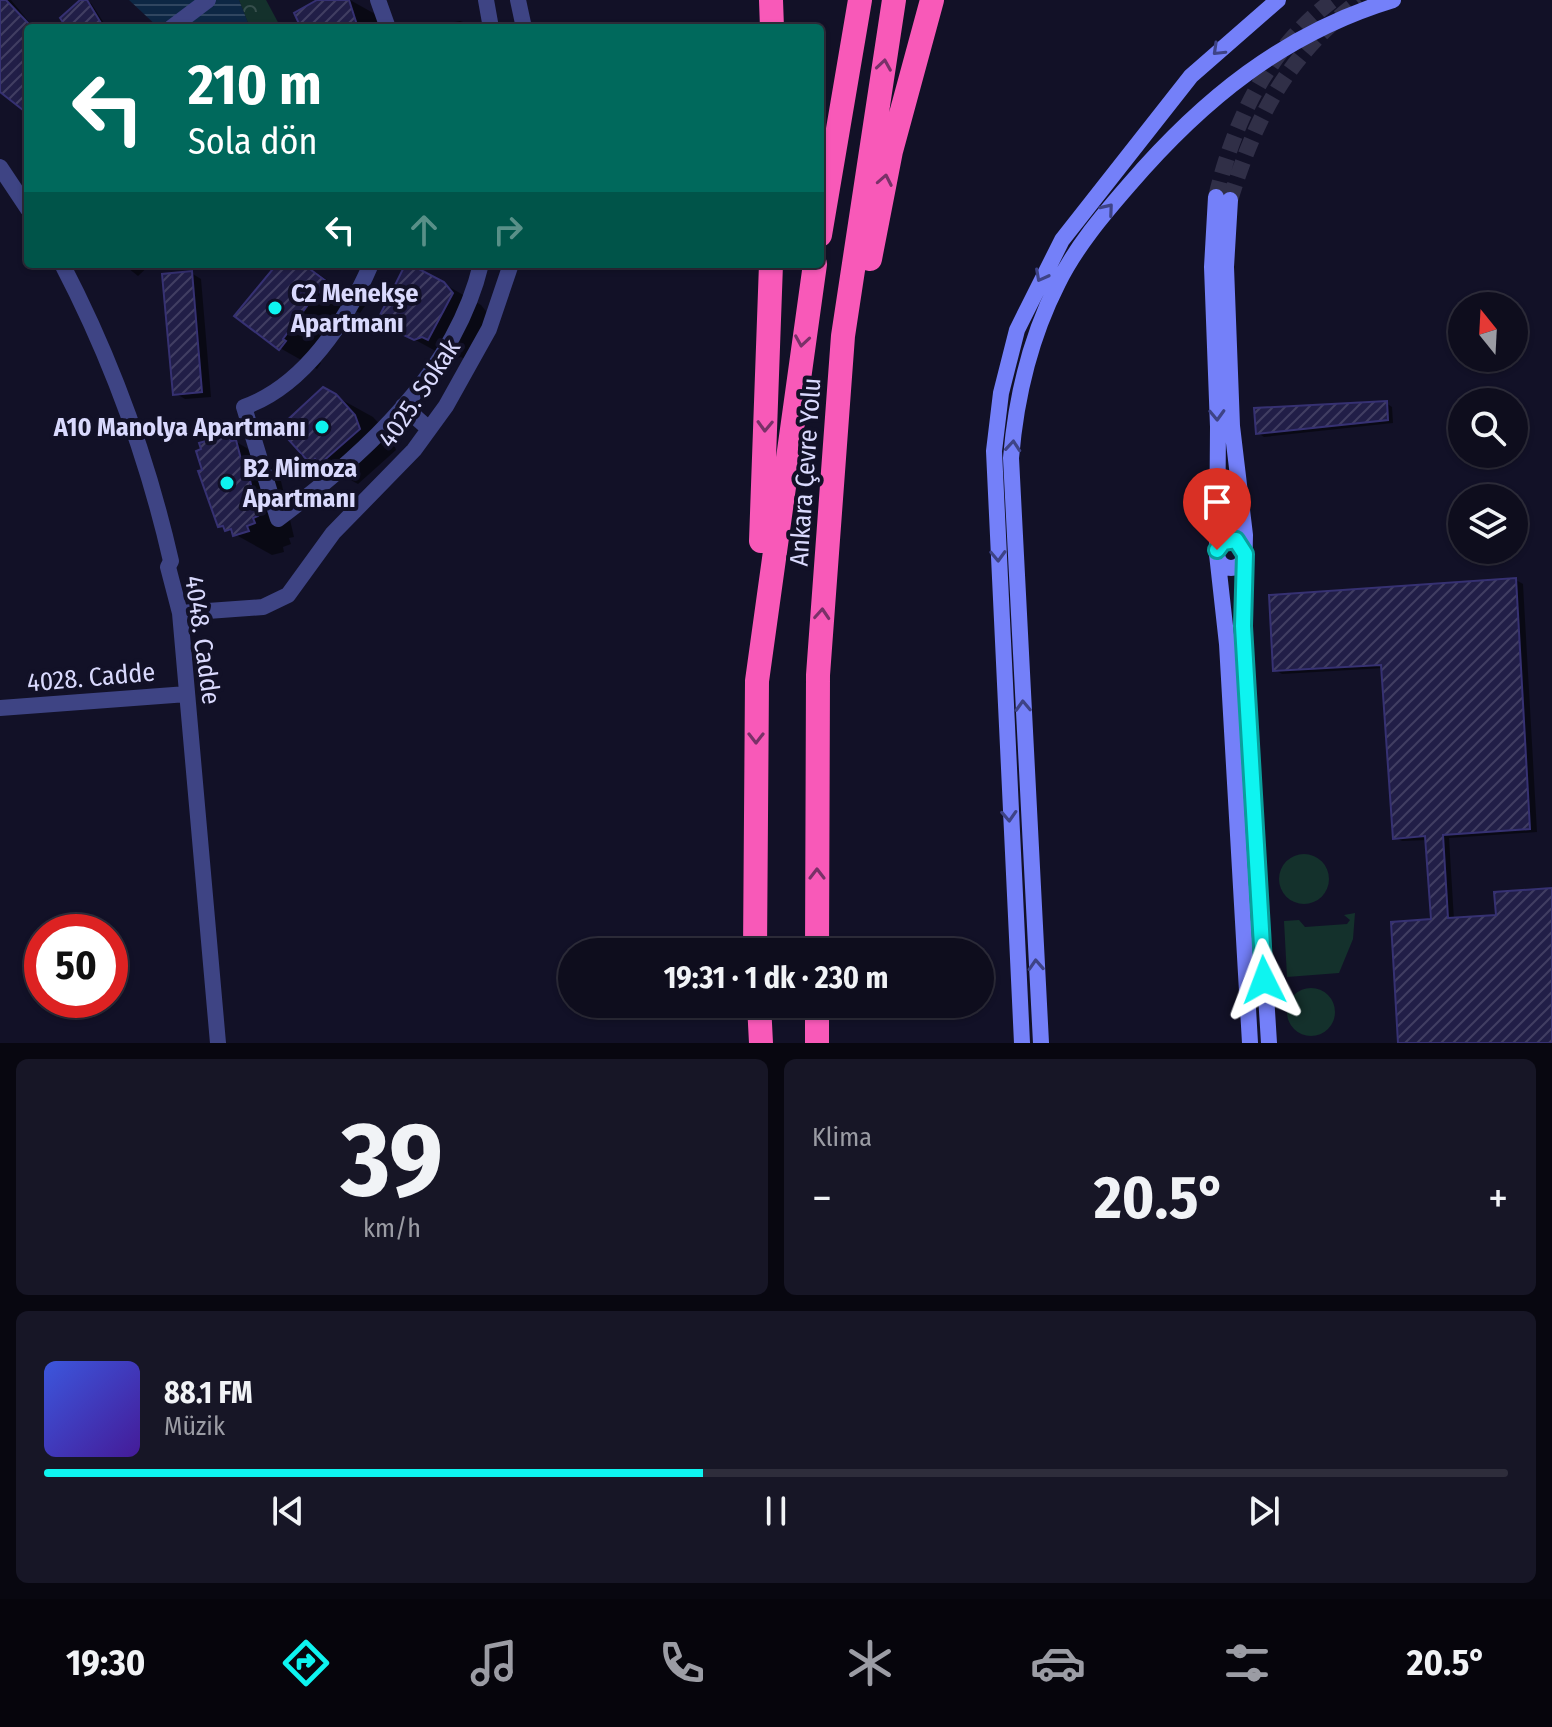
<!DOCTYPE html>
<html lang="tr">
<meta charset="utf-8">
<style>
body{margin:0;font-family:"Fira Sans Condensed",sans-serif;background:#171626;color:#f1f3f6;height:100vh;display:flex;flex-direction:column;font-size:30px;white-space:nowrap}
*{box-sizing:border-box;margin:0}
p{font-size:26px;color:#9b9ca4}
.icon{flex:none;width:44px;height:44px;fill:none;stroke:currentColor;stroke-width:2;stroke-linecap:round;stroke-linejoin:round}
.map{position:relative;height:1043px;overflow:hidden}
.side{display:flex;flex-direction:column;gap:16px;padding:16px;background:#080710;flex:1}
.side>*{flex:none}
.hud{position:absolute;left:24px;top:24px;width:800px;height:244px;border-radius:8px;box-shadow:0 2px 6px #0004,0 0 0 2px #2e2d3b;background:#00695c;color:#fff;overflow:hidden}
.needle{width:52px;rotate:342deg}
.buttons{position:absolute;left:1448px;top:292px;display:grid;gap:16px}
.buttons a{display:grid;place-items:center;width:80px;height:80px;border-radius:50%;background:#0e0d1d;box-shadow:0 2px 6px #0004,0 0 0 2px #2e2d3b;font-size:40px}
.speed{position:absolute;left:24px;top:914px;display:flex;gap:16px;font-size:40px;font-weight:700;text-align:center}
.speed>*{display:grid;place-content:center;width:104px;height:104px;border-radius:50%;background:#0e0d1d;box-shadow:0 2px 6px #0004,0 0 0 2px #2e2d3b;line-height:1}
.speed .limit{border:12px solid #d22;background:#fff;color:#111}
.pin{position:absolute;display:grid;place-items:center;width:68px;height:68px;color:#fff;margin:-82px -34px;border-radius:50% 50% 50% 0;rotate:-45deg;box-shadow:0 0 8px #0007}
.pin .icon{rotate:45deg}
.me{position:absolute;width:88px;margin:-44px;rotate:357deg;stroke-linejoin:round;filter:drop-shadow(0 0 6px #0008)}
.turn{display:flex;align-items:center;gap:28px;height:168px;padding:0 32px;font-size:36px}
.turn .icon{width:104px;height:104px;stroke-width:2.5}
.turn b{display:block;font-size:56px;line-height:68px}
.lanes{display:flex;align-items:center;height:76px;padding:0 32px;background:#0003;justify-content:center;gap:40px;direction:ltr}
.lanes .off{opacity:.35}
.big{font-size:60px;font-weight:700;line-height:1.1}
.side .card{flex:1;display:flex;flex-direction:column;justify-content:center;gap:12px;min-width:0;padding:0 28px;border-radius:12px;background:#171626}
.side .dial{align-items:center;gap:0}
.dial b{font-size:104px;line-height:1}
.song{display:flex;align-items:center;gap:24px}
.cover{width:96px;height:96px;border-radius:12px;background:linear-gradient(135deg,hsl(230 70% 55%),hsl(260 70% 35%))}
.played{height:8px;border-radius:4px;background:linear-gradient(90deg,#0ef4f0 45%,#2e2d3b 45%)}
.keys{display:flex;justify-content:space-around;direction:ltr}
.heat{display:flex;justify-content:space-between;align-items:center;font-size:44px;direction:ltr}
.side .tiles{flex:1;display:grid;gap:16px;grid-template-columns:1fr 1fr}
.card:last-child{grid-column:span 2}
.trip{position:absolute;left:558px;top:938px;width:436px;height:80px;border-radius:40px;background:#0e0d1d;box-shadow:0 2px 6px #0004,0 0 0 2px #2e2d3b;font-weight:700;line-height:80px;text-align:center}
.dock{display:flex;height:128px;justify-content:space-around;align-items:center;background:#06050c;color:#9b9ca4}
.dock .icon{width:56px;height:56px}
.dock .selected{color:#0ef4f0}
.dock b{font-size:36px;color:#f1f3f6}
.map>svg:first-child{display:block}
</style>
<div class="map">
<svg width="1552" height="1043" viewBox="0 0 1552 1043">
<defs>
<pattern id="forest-crowns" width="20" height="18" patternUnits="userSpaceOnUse" patternTransform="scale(2)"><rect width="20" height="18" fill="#14312c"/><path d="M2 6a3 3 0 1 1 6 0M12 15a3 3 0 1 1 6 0" fill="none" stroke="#364e4c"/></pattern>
<pattern id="water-rules" width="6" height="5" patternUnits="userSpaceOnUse" patternTransform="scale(2)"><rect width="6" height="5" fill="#0d2744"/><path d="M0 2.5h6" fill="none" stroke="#304660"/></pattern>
<pattern id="building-hatch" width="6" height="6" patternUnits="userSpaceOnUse" patternTransform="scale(2)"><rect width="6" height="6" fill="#211e47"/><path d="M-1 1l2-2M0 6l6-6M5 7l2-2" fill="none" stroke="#413e62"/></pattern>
</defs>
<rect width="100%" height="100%" fill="#121127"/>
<path fill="#14312c" d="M1279 879a25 25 0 1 1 50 0a25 25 0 1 1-50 0Z
M 1355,913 L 1353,939 L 1339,973 L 1287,977 L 1284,921 L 1299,920 L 1305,927 L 1347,924 L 1350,920 L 1344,915 Z
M1287 1012a24 24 0 1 1 48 0a24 24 0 1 1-48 0Z"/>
<path fill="url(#forest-crowns)" d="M 239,0 L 266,0 L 281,28 L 250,28 Z"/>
<path fill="url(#water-rules)" d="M 129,0 L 239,0 L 250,28 L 159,28 Z"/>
<path fill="#0007" d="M 0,0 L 11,0 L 34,28 L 28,28 L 28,111 L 0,90 Z
M 83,0 L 91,3 L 107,28 L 68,28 Z
M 323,0 L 350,0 L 384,19 L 386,28 L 302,28 L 296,14 Z
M 460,21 L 481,28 L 429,28 L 433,26 Z
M 123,264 L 151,264 L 138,276 Z
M 277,264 L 304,264 L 365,306 L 360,313 L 355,311 L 318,361 L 321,363 L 317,369 L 280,348 L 245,311 Z
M 191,273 L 201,279 L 211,397 L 185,399 L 175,393 Z
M 444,284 L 481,305 L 489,315 L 466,360 L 461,357 L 452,360 L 390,326 Z
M 335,396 L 373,417 L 392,438 L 396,450 L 358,484 L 313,460 Z
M 1386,403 L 1392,407 L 1393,423 L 1264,437 L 1258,433 Z
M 221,433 L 272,463 L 281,481 L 294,537 L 289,538 L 291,544 L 283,547 L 284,552 L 272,555 L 220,526 Z
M 1516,580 L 1523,584 L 1537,832 L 1449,838 L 1454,920 L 1498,917 L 1552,890 L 1552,1043 L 1400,1043 L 1433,921 L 1428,840 L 1402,841 L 1395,837 L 1384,668 L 1282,674 L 1275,670 Z"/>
<path fill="url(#building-hatch)" stroke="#363172" stroke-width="2" d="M 0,0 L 6,0 L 28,23 L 28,114 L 0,92 Z
M 80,0 L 87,0 L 104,28 L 67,28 L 60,18 Z
M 317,0 L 349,0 L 358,28 L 301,28 L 294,13 Z
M 277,264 L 303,264 L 330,284 L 322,294 L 318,291 L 283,339 L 286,341 L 279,350 L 234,316 Z
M 404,267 L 419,269 L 444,282 L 453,293 L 428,340 L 422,337 L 414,340 L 389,328 L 386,318 L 380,315 Z
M 192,271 L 202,392 L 173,395 L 162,274 Z
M 323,387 L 336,394 L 355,415 L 360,429 L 320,464 L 315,459 L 312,462 L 306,459 L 287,438 L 288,429 L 283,424 Z
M 1387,401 L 1388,420 L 1256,434 L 1254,408 Z
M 222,431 L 223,436 L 229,434 L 231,441 L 236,440 L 241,459 L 245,458 L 258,516 L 253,518 L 255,523 L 247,526 L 249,531 L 233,536 L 231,529 L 225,531 L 223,526 L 218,527 L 198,471 L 202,470 L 196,451 L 201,449 L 199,443 L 206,441 L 205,436 Z
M 1516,578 L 1530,829 L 1443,835 L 1448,918 L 1496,915 L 1494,892 L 1552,888 L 1552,1043 L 1398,1043 L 1391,922 L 1431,919 L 1425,836 L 1393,839 L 1381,665 L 1273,671 L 1269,595 Z"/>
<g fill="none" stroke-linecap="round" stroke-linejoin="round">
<path stroke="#302f47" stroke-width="16" stroke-dasharray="16 8" stroke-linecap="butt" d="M 1216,197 C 1234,121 1268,49 1333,0
M 1230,200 C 1257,114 1287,56 1360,0"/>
<path stroke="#3e4484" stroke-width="16" d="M 378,0 L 388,28
M 486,0 L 491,28
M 518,0 L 524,28
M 171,28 L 208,0
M 0,167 L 28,209
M 62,264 C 112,360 147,456 171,561 L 168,567 L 180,613 L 218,1043
M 371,264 C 347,320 304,386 244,407 L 278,519 C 364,455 455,373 481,264
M 403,406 L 429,429
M 180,613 L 263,607 L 288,595 L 333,533 L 414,450 L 446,406 L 489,329 L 511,264
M 0,708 L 187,694"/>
<path stroke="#7480f9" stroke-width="16" d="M 1216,197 L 1212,267 L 1218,427 L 1217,554 L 1227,644 L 1250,1043
M 1230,200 L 1226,267 L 1232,426 L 1245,535 L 1243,626 L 1269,1043
M1217 554a14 14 0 1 1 28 0a14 14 0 1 1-28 0Z
M 1022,1043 L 994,451 L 1001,393 L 1017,330 L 1062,240 L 1191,76 L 1278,0
M 1041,1043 L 1011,458 C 1016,398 1030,338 1058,283 C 1076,247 1102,216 1129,185 C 1202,100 1284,33 1393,0"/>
<path stroke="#f859b8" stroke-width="24" d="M 771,0 L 772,28
M 820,235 L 860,0
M 870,259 L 891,151 L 932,0
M 761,541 L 771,264
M 755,952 L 757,681 L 815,264
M 817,952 L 818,675 L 843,336 L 894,0
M 759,1004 L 761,1043
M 817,1043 L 817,1004"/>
</g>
<defs><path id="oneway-chevron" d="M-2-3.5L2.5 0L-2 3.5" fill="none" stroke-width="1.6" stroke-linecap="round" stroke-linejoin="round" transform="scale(2)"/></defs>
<g stroke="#3e4386">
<use href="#oneway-chevron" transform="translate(1218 50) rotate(136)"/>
<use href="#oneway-chevron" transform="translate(1108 209) rotate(-50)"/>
<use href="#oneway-chevron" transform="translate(1041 276) rotate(118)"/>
<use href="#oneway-chevron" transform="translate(1217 415) rotate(88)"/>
<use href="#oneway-chevron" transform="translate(1013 446) rotate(-85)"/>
<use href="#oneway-chevron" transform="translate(998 556) rotate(88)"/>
<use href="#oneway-chevron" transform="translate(1023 706) rotate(-92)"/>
<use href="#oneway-chevron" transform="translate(1009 816) rotate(87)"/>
<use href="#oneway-chevron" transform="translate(1036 965) rotate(-93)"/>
</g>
<g stroke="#793168">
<use href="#oneway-chevron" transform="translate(884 65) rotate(-81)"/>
<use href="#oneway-chevron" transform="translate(885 180) rotate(-79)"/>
<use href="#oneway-chevron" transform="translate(802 341) rotate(99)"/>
<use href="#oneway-chevron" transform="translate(765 426) rotate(92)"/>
<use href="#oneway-chevron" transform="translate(822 614) rotate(-86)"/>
<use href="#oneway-chevron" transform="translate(756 738) rotate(90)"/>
<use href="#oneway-chevron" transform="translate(817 874) rotate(-90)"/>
</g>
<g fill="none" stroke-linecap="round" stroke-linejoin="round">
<g stroke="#099f9c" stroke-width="20">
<path id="route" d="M 1217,550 L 1223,542 L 1236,540 L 1245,554 L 1243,626 L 1264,980"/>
</g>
<use href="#route" stroke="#0ef4f0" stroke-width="14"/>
</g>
<g fill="#0ef4f0" stroke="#121127" stroke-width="3">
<circle cx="275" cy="308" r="8"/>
<circle cx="322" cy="427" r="8"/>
<circle cx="227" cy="483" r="8"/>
</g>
<g text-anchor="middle" stroke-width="8" stroke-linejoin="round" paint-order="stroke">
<g font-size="26" font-weight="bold" fill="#d9d9fd" stroke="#121127" text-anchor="start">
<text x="291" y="302">C2 Menekşe<tspan x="291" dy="30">Apartmanı</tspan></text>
<text x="306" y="436" text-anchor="end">A10 Manolya Apartmanı</text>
<text x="243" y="477">B2 Mimoza<tspan x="243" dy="30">Apartmanı</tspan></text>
</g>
<g font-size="26" fill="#d9d9fd" stroke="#121127">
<text transform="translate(419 393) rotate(-56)" y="9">4025. Sokak</text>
<text transform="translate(805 472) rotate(-86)" y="9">Ankara Çevre Yolu</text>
<text transform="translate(203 640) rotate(82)" y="9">4048. Cadde</text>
<text transform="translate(91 677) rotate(-5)" y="9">4028. Cadde</text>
</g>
</g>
</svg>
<div class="buttons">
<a><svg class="needle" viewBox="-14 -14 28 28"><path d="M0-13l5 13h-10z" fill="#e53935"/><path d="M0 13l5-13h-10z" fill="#9b9ca4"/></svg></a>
<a><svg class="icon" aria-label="search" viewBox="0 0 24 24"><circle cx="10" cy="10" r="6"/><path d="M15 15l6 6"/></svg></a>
<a><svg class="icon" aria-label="layers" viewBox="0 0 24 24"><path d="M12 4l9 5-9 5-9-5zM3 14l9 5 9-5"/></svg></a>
</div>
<div class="speed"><div class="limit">50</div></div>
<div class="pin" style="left:1217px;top:550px;background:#d93025"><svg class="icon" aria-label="arrive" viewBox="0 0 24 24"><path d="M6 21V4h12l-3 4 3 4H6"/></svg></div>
<svg class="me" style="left:1264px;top:980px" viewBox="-20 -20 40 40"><path d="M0-17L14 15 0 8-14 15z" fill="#0ef4f0" stroke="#fff" stroke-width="4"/></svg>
<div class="trip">19:31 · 1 dk · 230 m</div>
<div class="hud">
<div class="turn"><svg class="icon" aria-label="left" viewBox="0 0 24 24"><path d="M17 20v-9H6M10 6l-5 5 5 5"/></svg><div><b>210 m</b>Sola dön</div></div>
<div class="lanes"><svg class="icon" aria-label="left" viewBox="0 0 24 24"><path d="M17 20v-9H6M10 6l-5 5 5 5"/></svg><svg class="icon off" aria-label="ahead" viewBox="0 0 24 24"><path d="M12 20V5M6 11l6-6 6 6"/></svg><svg class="icon off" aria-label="right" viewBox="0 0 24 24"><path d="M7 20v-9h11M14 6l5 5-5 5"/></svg></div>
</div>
</div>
<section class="side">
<div class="tiles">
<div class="card dial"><b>39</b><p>km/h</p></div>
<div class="card"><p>Klima</p>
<div class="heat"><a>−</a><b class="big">20.5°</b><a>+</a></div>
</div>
<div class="card">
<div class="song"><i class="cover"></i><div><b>88.1 FM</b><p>Müzik</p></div></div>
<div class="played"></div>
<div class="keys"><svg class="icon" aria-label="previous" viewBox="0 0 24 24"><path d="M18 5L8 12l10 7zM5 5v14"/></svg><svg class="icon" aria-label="pause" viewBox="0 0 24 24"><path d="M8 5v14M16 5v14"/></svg><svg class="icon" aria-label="next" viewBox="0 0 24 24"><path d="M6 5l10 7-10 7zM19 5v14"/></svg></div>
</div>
</div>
</section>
<nav class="dock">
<b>19:30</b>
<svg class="icon selected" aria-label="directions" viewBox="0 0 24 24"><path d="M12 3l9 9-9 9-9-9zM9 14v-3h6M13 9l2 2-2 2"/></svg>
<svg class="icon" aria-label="music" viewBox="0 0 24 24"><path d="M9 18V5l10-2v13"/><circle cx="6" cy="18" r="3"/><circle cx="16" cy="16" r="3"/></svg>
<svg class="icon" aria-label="phone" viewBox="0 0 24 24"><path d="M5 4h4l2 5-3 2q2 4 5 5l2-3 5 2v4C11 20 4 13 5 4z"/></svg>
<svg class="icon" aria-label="climate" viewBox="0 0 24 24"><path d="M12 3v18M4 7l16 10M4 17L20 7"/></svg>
<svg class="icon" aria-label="car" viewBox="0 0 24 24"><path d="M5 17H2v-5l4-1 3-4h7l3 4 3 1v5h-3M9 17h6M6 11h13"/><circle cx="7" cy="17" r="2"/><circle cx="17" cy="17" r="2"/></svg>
<svg class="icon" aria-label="filters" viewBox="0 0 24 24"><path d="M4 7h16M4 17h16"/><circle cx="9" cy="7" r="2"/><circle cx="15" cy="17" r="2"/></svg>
<b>20.5°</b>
</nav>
